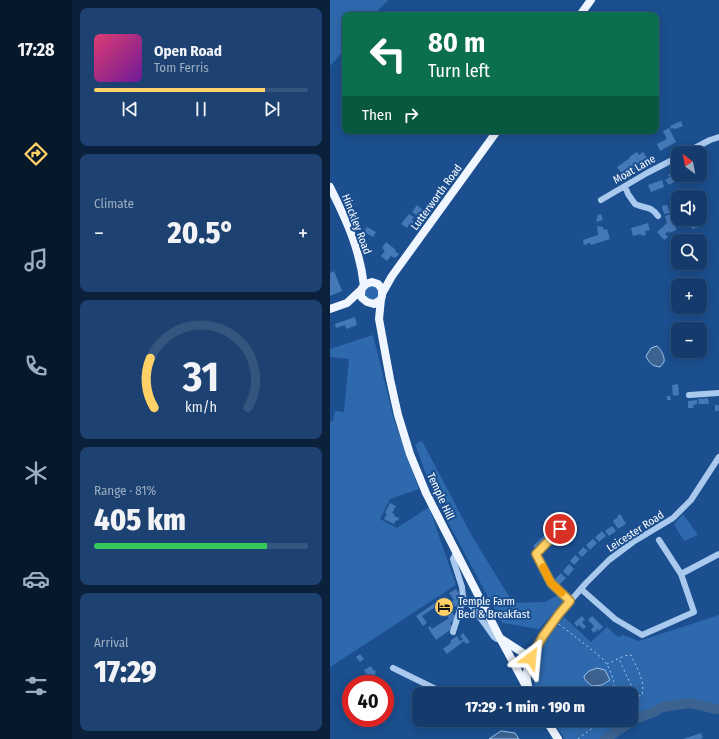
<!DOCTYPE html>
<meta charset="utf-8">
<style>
body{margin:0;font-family:"Fira Sans Condensed",sans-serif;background:#1d4271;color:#f1f3f6;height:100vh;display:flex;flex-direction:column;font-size:15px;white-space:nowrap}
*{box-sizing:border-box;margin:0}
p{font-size:13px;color:#9dadc1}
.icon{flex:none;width:22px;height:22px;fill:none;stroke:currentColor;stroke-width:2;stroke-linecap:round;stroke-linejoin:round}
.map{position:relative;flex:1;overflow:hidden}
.panel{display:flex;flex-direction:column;gap:8px;padding:8px;background:#0b203b;width:258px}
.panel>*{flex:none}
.top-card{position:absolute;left:12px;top:12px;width:317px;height:122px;border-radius:8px;box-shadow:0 2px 10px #0003,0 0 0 1px #33557e;background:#0b6e4f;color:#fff;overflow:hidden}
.needle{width:26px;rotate:328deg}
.controls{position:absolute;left:341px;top:146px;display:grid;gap:8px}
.controls a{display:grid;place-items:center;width:36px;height:36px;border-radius:8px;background:#143b6b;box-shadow:0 2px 10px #0003,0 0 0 1px #33557e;font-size:20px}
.speed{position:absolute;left:12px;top:675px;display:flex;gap:8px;font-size:20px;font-weight:700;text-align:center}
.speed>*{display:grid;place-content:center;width:52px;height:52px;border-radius:50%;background:#143b6b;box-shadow:0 2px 10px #0003,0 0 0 1px #33557e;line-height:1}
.speed .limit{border:6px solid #d22;background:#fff;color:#111}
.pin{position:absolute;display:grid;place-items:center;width:34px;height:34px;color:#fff;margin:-17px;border:2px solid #fff;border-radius:50%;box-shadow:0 1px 4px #0007}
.me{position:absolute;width:44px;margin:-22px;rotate:29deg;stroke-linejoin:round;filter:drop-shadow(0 0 3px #0008)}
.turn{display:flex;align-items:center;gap:14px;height:84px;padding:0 20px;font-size:18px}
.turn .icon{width:52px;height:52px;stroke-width:2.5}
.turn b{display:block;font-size:28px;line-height:34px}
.then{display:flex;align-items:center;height:38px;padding:0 20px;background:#0003;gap:8px;font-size:15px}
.big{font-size:30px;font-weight:800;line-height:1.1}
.panel .widget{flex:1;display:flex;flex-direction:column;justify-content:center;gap:6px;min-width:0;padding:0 14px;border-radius:8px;background:#1d4271}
.panel .dial{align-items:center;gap:0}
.dial svg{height:104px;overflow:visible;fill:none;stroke:#33557e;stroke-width:7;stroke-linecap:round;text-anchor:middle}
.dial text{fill:#f1f3f6;stroke:none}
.song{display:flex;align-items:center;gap:12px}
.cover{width:48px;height:48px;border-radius:6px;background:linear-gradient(135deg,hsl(340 70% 55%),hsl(280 70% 35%))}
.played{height:4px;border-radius:2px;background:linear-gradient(90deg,#ffd166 80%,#33557e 80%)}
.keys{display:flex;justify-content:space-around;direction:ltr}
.heat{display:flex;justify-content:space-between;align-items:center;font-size:22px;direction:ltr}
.charge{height:6px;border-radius:3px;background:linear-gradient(90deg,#34c759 81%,#33557e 0)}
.trip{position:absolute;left:82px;top:687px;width:226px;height:40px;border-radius:8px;background:#143b6b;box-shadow:0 2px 10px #0003,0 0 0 1px #33557e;font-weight:800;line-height:40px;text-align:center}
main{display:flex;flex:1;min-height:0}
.tabs{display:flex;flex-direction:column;width:72px;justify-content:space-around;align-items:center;background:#08182b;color:#9dadc1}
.tabs .icon{width:28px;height:28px}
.tabs .selected{color:#ffd166}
.tabs b{font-size:18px;color:#f1f3f6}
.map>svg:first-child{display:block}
</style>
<main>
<nav class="tabs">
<b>17:28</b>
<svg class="icon selected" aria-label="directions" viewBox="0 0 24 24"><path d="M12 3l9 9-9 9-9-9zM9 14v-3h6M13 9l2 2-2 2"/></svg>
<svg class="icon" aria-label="music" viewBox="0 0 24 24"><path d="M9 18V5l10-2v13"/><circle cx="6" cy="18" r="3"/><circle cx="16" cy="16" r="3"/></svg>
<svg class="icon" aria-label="phone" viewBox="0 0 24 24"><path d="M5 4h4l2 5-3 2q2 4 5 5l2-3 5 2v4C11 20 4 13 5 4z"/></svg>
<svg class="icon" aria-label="climate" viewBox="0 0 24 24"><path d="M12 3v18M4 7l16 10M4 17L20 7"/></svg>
<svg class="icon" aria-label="car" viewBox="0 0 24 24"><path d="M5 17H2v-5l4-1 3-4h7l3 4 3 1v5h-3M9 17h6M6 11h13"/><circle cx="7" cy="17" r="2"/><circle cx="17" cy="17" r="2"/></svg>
<svg class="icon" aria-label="filters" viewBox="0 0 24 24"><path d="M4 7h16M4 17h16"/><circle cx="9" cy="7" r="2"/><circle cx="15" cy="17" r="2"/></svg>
</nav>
<section class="panel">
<div class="widget">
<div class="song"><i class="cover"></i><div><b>Open Road</b><p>Tom Ferris</p></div></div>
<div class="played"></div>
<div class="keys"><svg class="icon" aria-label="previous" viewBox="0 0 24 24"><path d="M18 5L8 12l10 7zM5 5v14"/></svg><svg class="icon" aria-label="pause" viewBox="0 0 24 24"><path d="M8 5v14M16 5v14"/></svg><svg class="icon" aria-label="next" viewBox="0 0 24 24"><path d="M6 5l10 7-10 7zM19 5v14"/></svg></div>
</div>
<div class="widget"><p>Climate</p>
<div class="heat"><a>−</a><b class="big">20.5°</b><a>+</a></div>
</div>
<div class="widget dial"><svg viewBox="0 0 100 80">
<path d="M14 69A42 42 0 1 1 86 69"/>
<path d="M14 69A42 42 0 0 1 11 31" stroke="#ffd166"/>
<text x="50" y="56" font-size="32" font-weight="700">31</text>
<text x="50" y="72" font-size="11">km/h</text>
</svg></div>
<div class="widget"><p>Range · 81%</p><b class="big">405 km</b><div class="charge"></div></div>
<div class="widget"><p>Arrival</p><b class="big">17:29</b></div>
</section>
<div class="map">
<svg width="389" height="739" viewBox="0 0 389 739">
<rect width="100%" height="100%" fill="#1b4f8f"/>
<path fill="#2e69ad" d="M 1,0 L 58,0 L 44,15 L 15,15 L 15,49 L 0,66 L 0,1 Z
M 40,285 L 48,287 L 49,297 L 43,301 L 34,296 L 34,289 Z
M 43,335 L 64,420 L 89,489 L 60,499 L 50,519 L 67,528 L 99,507 L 126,585 L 0,667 L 0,422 L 3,421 L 5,411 L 14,412 L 19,359 L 0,357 L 0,349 Z
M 92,441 L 142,536 L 183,603 L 215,602 L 230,594 L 236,599 L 209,629 L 172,623 L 104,496 L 85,444 Z
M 353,514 L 368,535 L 354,541 L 344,524 Z
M 389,615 L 389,709 L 385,709 L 360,703 L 332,707 L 324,712 L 305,719 L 275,739 L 235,739 L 222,720 L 301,720 L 301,694 L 207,694 L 206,693 C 205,688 204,683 204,677 C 203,654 220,635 234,617 L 261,642 L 277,627 L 288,637 L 293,635 L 309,641 Z"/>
<path fill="#3c6290" stroke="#9cc4f0" d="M 327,346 C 331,350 335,356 334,362 L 330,367 C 322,366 319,363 316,356 L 321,348 Z
M 267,668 L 275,670 L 280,680 L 272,685 L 262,686 C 259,683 254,681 254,676 L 259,671 Z
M 171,731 L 185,733 L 189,739 L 159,739 Z"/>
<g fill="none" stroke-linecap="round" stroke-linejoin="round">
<path stroke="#3c6290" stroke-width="10" d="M 275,739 L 305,719 L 324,712 L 332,707 L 360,703 L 385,709 L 389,709"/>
</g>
<path fill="#4478b7" d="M 351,121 L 353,126 L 345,129 L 344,128 L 341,129 L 340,126 Z
M 339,128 L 346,142 L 330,151 L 327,144 L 337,139 L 333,131 Z
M 307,152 L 309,155 L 313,152 L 319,161 L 294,177 L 287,167 L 300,158 L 299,157 Z
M 374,158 L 377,163 L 373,166 L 377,171 L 370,175 L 370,161 Z
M 347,169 L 348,170 L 348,175 L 351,175 L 352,177 L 339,185 L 335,180 L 340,177 L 338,175 Z
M 332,180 L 334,187 L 321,192 L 318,185 Z
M 87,205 L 93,210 L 89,217 L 82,212 Z
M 337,205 L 340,213 L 334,214 L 332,206 Z
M 79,214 L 84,217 L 82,220 L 84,222 L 81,226 L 79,225 L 77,228 L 71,224 Z
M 271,214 L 273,220 L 266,222 L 267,218 L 268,215 Z
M 342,214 L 344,220 L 348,219 L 349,222 L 344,224 L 347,230 L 339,233 L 339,231 L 335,234 L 338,237 L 334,240 L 327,232 L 337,223 L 335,216 Z
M 367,219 L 369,227 L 362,229 L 359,221 Z
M 318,223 L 320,230 L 315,231 L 316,235 L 311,236 L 311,234 L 303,236 L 301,228 Z
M 267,226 L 273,227 L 274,230 L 277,229 L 280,239 L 261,245 L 260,243 L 254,245 L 253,240 L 268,235 Z
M 37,227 L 46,232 L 43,237 L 34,232 Z
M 56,242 L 66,250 L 65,251 L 69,254 L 65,258 L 61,256 L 57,261 L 51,256 L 55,251 L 52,248 Z
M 4,271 L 12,291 L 0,296 L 0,273 Z
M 25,317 L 27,325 L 16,329 L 15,325 L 6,328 L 5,324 Z
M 348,384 L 349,395 L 343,396 L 342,385 Z
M 337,396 L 340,396 L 341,400 L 337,400 Z
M 378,398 L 379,404 L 369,404 L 368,399 Z
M 367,400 L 367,404 L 363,405 L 364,408 L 358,408 L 358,401 Z
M 385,405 L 389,405 L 389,411 L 385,411 Z
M 60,503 L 66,506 L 62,513 L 65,514 L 64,516 L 69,518 L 69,519 L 67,521 L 66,520 L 64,524 L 54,519 L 57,514 L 55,513 Z
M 290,514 L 296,524 L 288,529 L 283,521 L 288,517 L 287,516 Z
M 282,526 L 286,531 L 279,536 L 275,531 Z
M 219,531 L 222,534 L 207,549 L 203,546 Z
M 272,531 L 276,536 L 269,542 L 265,537 Z
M 263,539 L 267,543 L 260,550 L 256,545 Z
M 253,547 L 258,551 L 252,557 L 248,553 Z
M 245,555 L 250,559 L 244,565 L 240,561 Z
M 239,564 L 244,569 L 238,576 L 233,571 Z
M 231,573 L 236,578 L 229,585 L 224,580 Z
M 126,589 L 129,594 L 127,595 L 132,602 L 124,607 L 121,602 L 124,600 L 119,593 Z
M 115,596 L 117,599 L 92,616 L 97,623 L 93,626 L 86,616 Z
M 122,612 L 127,619 L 120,623 L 123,628 L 106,640 L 98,628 L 100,626 L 102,629 L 119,618 L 117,615 Z
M 252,616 L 255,620 L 252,622 L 256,627 L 253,629 L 249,625 L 247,627 L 244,623 Z
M 262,616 L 273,627 L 269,631 L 268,629 L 264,633 L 261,630 L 264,626 L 258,620 Z
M 133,633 L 140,642 L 136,644 L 134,641 L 117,654 L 113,649 L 121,643 L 120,641 L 127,636 L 130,641 L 133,639 L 130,636 Z
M 30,654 L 34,659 L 30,662 L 26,657 Z
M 41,666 L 44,671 L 45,670 L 46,672 L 45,673 L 46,676 L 40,680 L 34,670 Z
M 371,733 L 373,738 L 369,739 L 353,739 Z"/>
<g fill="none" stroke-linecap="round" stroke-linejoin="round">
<path stroke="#a9c9ee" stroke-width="1" stroke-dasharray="2 3" stroke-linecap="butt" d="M 229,624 L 272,658 C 280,667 286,682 284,694
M 277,664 C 284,661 293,655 301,655 C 306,667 316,682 312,695 L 309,696 L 307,695 L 300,683 L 289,659
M 248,739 L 273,720"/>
<path stroke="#a9c9ee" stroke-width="6" d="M 355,153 L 380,140 L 389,137
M 295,186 L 298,194 L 305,204 C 315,209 320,205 328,216
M 271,200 L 317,173 L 348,157
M 359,395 L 389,393
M 230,529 L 206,554 L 221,583 L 240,601
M 127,554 L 125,555 L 123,559 L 132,587 L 133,597 L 136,602
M 351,574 L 389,554
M 251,589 L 285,619 L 312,635 L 364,612 L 351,574 L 329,540
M 123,632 L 131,606 L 136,602 L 142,606 L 164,637 L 167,639 L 170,638
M 201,658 L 213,635 L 229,614 L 256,583 L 279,560 L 303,542 L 343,518 L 361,500 L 389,457
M 63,668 L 116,694"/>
<path stroke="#f0f6ff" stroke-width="8" d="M 250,15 L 261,0
M 0,187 C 16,219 30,249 34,286
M 53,292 L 62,276 L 167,131
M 51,299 L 49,301 L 44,304 L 37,302 L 32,298 L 31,296 L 31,293 L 32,288 L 36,284 L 42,282 L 48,284 L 52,289 L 52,296 L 51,299 L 49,319 L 60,379 L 68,415 L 80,454 L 96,493 L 170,638 L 201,658 C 195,673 196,679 200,694
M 0,309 L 17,303 L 31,290
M 170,638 L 196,686
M 216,720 L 228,739"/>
</g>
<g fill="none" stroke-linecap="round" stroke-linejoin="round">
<g stroke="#a68842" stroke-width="10">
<path id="route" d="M 201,658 L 213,636 L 229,614 L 240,601 L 221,583 L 206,554 L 230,529"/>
</g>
<use href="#route" stroke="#ffd166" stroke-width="7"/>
<path stroke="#f59e0b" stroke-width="7" d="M 213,567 L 221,583 L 232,593"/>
</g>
<defs>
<g id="hotel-disc" transform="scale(1)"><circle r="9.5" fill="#ffd166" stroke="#1b4f8f"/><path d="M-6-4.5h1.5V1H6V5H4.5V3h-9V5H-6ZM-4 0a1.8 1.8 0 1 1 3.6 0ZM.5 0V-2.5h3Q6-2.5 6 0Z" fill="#111"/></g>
</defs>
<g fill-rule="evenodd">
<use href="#hotel-disc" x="114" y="607"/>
</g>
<g text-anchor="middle" stroke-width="4" stroke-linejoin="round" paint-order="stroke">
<g font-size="11" fill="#fff" stroke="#1b4f8f">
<text transform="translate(304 169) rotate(-30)" y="4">Moat Lane</text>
<text transform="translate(106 197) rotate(-54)" y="4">Lutterworth Road</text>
<text transform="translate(27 224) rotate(69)" y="4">Hinckley Road</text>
<text transform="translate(111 496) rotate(65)" y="4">Temple Hill</text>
<text transform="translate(305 531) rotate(-33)" y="4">Leicester Road</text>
</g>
<g font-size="11" fill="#fff" stroke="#1b4f8f" text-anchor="start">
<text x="128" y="605">Temple Farm<tspan x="128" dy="13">Bed &amp; Breakfast</tspan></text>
</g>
</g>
</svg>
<div class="controls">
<a><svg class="needle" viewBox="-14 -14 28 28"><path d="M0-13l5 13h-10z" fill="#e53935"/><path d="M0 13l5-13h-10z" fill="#9dadc1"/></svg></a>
<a><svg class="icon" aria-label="sound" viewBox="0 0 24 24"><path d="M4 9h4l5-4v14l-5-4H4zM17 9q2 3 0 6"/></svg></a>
<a><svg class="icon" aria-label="search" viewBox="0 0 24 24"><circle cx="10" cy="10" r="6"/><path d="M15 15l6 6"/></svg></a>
<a>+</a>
<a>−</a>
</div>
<div class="speed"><div class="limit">40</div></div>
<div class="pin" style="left:230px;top:529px;background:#d93025"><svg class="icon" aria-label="arrive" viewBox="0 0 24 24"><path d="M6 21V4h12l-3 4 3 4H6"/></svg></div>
<svg class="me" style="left:201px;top:658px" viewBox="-20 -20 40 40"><path d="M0-17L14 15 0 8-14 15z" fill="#ffd166" stroke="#fff" stroke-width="4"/></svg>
<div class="trip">17:29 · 1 min · 190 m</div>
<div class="top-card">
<div class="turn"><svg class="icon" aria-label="left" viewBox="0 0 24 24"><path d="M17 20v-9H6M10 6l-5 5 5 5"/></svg><div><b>80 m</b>Turn left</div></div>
<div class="then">Then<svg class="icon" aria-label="right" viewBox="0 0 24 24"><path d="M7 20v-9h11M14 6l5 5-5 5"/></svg></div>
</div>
</div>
</main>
